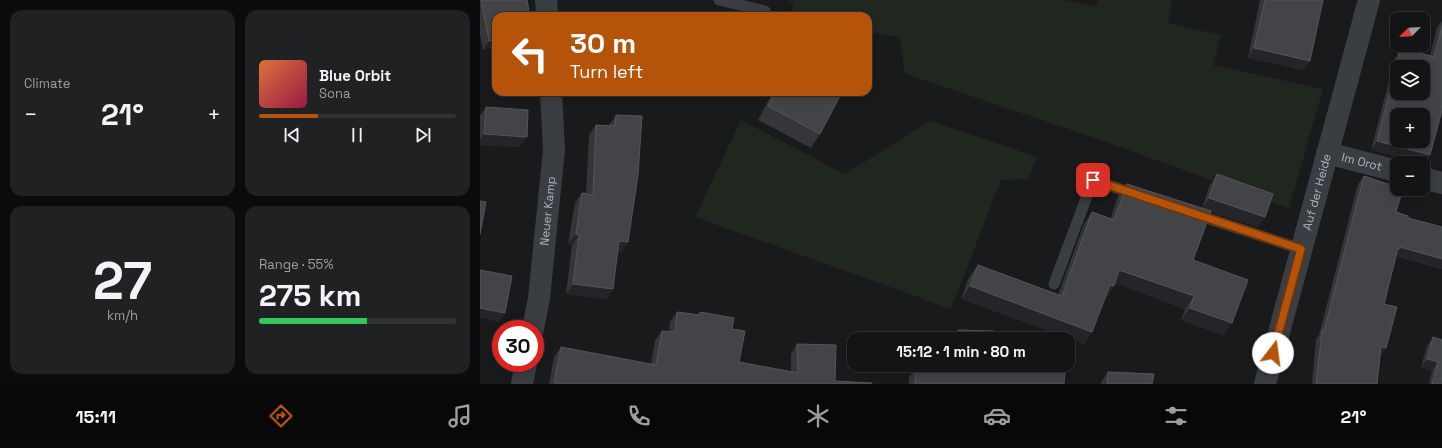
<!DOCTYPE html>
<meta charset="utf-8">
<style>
body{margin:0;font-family:"Space Grotesk",sans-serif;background:#202122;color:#f1f3f6;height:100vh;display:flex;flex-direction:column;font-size:15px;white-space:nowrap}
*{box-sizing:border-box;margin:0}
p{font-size:13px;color:#9d9ea0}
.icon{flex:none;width:22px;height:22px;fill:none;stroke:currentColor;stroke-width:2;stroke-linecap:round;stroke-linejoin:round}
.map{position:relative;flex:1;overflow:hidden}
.sheet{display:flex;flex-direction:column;gap:10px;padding:10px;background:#0a0b0c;width:480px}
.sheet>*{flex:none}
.hud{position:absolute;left:12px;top:12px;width:380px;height:84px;border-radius:12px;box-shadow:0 2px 10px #0003,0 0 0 1px #323334;background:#b45309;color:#fff;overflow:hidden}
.needle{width:26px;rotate:246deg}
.fabs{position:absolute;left:910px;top:12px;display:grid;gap:8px}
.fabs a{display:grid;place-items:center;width:40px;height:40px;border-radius:8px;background:#131415;box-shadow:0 2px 10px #0003,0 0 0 1px #323334;font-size:20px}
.speed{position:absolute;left:12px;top:320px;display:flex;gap:8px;font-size:20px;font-weight:700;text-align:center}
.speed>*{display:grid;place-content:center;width:52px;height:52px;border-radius:50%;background:#131415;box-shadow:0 2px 10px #0003,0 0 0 1px #323334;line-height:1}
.speed .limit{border:6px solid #d22;background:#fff;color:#111}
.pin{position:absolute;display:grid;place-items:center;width:34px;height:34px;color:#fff;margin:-17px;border-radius:8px;box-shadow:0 2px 6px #0006}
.me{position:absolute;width:44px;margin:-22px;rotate:15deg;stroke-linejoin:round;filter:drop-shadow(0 0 3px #0008)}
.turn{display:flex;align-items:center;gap:14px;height:84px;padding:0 12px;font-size:18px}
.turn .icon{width:52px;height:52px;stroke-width:2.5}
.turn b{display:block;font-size:28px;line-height:34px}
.big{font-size:30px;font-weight:700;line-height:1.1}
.sheet .tile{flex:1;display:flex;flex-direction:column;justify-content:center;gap:6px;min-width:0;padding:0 14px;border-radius:12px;background:#202122}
.sheet .dial{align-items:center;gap:0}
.dial b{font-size:52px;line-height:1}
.song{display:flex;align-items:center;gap:12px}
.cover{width:48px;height:48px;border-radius:6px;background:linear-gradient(135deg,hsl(20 70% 55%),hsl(340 70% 35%))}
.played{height:4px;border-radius:2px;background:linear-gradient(90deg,#b45309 30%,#323334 30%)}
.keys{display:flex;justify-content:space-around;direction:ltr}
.heat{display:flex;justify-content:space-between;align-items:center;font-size:22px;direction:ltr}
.charge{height:6px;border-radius:3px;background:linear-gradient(90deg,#34c759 55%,#323334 0)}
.sheet .tiles{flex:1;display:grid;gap:10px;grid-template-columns:repeat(2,1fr)}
.trip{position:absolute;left:367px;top:332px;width:228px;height:40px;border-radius:12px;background:#131415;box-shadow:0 2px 10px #0003,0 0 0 1px #323334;font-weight:700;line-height:40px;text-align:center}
.tab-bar{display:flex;height:64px;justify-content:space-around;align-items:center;background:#080808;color:#9d9ea0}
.tab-bar .icon{width:28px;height:28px}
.tab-bar .active{color:#b45309}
.tab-bar b{font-size:18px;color:#f1f3f6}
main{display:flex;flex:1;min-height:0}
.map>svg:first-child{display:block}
</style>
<main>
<section class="sheet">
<div class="tiles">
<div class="tile"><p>Climate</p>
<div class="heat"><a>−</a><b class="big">21°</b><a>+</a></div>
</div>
<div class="tile">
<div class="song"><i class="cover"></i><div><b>Blue Orbit</b><p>Sona</p></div></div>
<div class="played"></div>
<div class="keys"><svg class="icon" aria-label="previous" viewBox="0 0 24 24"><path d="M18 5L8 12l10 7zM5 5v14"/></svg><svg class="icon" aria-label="pause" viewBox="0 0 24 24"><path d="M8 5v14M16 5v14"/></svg><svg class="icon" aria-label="next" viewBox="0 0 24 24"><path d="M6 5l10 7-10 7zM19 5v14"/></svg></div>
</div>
<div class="tile dial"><b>27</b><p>km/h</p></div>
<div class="tile"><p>Range · 55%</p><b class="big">275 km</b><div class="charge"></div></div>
</div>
</section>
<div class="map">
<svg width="962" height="384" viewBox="0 0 962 384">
<rect width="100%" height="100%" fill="#191a1c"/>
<path fill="#1f271f" d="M 315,0 L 584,0 L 616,7 L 618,0 L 692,0 L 688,23 L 741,35 L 733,65 L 843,89 L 809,208 L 601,133 L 425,74 L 420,38 L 388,32 L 388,16 L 309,16 Z
M 261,120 L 365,174 L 450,121 L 557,157 L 548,179 L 521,180 L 471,309 L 215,217 Z"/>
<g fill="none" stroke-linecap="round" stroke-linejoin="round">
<path stroke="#3a3d41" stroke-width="11" d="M 239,0 L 285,11
M 714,214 L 821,249
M 574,284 L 613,180 L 655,194"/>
<g stroke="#3a3d41" stroke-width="22">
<path d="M 66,0 L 67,16"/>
<path id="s1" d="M 847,153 L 917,171"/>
<path d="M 943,178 L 962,183"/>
<path id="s2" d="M 53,329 L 59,298 L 74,150 L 71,92"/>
<path d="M 42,384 L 46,363"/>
<path id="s3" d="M 785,384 L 889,0"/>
</g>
</g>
<path fill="#35363a" d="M 0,0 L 47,0 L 16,16 L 16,47 L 3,50 L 0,35 Z
M 780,0 L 843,0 L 823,70 L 768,58 Z
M 962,21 L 962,110 L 950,155 L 944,164 L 943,164 L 943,163 L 891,150 L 915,58 L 921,48 L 950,56 L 957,27 Z
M 293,92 L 362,92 L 340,134 L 331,148 L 278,120 Z
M 6,107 L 40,147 L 0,145 L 0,115 Z
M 136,115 L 141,253 L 137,252 L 133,289 L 126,299 L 86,294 L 92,245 L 88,244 L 95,203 L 102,193 L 106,194 L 109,135 L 116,125 L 129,126 L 129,125 Z
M 737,174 L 785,217 L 778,227 L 731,212 L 713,260 L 752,323 L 743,335 L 701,320 L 705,309 L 635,283 L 634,286 L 626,298 L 625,298 L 612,332 L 604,344 L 481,299 L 489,277 L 498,265 L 578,295 L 604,224 L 612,212 L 631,218 L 638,196 L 647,184 L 722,208 L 730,185 Z
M 884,176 L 916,212 L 928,218 L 962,269 L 916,256 L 904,304 L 897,384 L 832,384 L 836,339 L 839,335 L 878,184 Z
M 197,312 L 218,315 L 220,312 L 252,329 L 259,362 L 311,372 L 311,354 L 317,344 L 355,381 L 392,384 L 69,384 L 74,357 L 81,347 L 171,364 L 175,340 L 182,331 L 189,331 L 190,322 Z
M 478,330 L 513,339 L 472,339 Z
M 953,337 L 962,340 L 962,384 L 949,384 L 952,371 L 941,367 L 947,346 Z
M 471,365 L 513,365 L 513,368 L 584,384 L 429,384 L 429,377 L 436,368 L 471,370 Z
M 628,372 L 672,384 L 621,384 L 621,382 Z"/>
<path fill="#242528" d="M 305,0 L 314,0 L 312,2 Z
M 16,39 L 16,47 L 3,50 L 9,41 Z
M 774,48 L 830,61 L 823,70 L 768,58 Z
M 4,134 L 47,137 L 40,147 L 0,145 L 0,140 Z
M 897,141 L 950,155 L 944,164 L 943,164 L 943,163 L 938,163 L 891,150 Z
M 729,198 L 785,217 L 778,227 L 722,209 Z
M 96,234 L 99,235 L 92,245 L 88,244 Z
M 139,241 L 148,242 L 141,253 L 132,251 Z
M 920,247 L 962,259 L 962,269 L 915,255 L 918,248 Z
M 639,270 L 714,296 L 705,309 L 631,282 Z
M 93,284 L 133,289 L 126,299 L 86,294 Z
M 630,285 L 634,286 L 626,298 L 621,297 Z
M 490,286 L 612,332 L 604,344 L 481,299 Z
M 0,308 L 25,313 L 19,322 L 0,318 Z
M 710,308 L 752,323 L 743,335 L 701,320 Z
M 901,347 L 906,348 L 900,357 Z
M 947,359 L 958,362 L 952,371 L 941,367 Z"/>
<path fill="#424448" stroke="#52565a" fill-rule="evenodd" d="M 1,0 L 47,0 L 50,16 L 16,16 L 16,39 L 9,41 Z
M 785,0 L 843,0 L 830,61 L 774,48 Z
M 962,26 L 962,110 L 950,155 L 897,141 L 921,48 L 954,57 ZM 917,67 L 943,67 L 943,93 L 917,93 ZM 917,115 L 943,115 L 943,141 L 917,141 Z
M 295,92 L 362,92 L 340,134 L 288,106 Z
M 6,107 L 48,110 L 47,137 L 4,134 Z
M 136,115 L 162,116 L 158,175 L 148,242 L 139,241 L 133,289 L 93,284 L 99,235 L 96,234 L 102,193 L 113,195 L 116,125 L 135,126 Z
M 737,174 L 793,194 L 785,217 L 729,198 Z
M 884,176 L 917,187 L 917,189 L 923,189 L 916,212 L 928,216 L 928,218 L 962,227 L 962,259 L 920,247 L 920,249 L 918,248 L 904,304 L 917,307 L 906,348 L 901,347 L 897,384 L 836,384 L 842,331 L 844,331 Z
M 647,184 L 731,211 L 713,260 L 768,280 L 752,323 L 710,308 L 714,296 L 639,270 L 634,286 L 630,285 L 612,332 L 490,286 L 498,265 L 582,296 L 612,212 L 634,220 Z
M 0,201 L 6,202 L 0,234 Z
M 0,270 L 32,276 L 25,313 L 0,308 Z
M 197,312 L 220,315 L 220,312 L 254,318 L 252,329 L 265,331 L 259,362 L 318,373 L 317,344 L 356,345 L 355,381 L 392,383 L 392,384 L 82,384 L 74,383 L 81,347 L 176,365 L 182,331 L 195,332 Z
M 478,330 L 514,331 L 513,339 L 478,339 Z
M 953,337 L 962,340 L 962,384 L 952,384 L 958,362 L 947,359 Z
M 478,365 L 513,365 L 513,368 L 585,371 L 584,384 L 435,384 L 436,368 L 478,370 Z
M 628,372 L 674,374 L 672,384 L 627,384 Z"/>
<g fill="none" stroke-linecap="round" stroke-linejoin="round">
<g stroke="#753606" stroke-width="10">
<path id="route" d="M 613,180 L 821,249 L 793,353"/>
</g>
<use href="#route" stroke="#b45309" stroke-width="7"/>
</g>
<g text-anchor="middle" stroke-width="4" stroke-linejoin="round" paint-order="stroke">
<g font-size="12" fill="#acb4bb" stroke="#141517">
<text dy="4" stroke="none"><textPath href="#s1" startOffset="36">Im Orot</textPath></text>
<text dy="4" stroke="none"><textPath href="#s3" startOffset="199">Auf der Heide</textPath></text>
<text dy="4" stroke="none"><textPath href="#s2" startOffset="119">Neuer Kamp</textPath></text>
</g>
</g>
</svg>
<div class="fabs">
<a><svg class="needle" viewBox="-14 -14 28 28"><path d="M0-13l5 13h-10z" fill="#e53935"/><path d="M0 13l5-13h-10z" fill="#9d9ea0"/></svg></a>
<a><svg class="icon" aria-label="layers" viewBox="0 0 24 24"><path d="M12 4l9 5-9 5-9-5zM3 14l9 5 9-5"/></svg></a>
<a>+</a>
<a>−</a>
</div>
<div class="speed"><div class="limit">30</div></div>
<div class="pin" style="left:613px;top:180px;background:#d93025"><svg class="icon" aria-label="arrive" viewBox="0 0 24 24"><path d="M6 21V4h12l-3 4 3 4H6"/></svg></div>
<svg class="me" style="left:793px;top:353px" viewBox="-20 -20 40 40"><circle r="19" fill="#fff"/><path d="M0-13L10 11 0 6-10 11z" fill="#b45309"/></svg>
<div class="trip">15:12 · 1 min · 80 m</div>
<div class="hud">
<div class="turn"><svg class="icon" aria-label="left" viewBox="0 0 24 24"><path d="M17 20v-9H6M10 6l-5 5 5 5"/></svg><div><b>30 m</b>Turn left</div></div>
</div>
</div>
</main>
<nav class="tab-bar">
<b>15:11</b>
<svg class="icon active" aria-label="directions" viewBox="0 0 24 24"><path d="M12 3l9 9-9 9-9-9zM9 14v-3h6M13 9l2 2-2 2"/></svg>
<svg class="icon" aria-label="music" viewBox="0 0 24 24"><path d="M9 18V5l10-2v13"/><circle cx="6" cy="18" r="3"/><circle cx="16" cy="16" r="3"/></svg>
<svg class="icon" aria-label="phone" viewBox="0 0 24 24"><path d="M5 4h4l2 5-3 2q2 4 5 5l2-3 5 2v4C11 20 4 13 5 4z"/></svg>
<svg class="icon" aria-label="climate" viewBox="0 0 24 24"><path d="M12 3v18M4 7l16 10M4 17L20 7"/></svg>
<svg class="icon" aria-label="car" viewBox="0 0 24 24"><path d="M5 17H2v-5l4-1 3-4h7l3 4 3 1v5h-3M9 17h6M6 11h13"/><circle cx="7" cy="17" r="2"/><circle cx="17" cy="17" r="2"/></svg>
<svg class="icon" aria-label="filters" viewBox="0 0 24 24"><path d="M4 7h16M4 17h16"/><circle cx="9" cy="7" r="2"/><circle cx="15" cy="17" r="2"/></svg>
<b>21°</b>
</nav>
